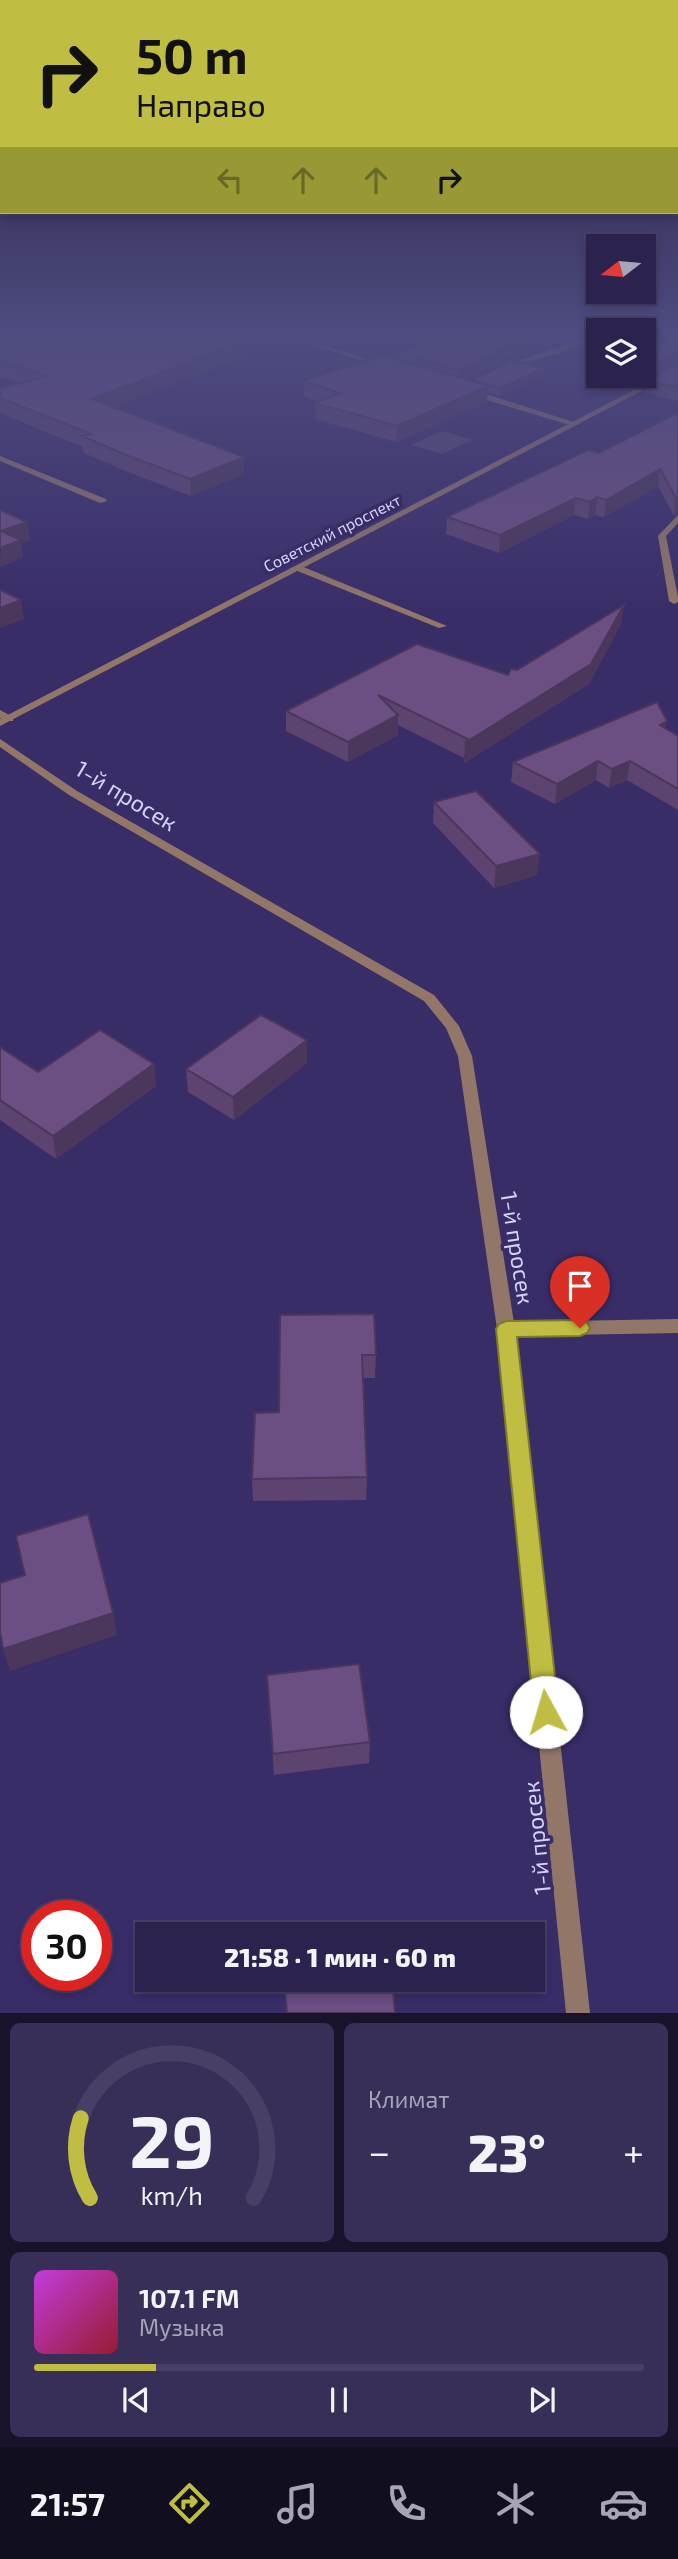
<!DOCTYPE html>
<html lang="ru">
<meta charset="utf-8">
<style>
body{margin:0;font-family:"Exo 2",sans-serif;background:#372f58;color:#f1f3f6;height:100vh;display:flex;flex-direction:column;font-size:26px;white-space:nowrap}
*{box-sizing:border-box;margin:0}
p{font-size:23px;color:#a6a4b6}
.icon{flex:none;width:38px;height:38px;fill:none;stroke:currentColor;stroke-width:2;stroke-linecap:round;stroke-linejoin:round}
.map{position:relative;height:2013px;overflow:hidden}
.panel{display:flex;flex-direction:column;gap:10px;padding:10px;background:#18132b;flex:1}
.panel>*{flex:none}
.banner{position:absolute;left:0px;top:0px;width:679px;height:214px;box-shadow:0 4px 10px #0003,0 0 0 2px #473f66;background:#bfbe42;color:#111;overflow:hidden}
.needle{width:46px;rotate:254deg}
.tools{position:absolute;left:586px;top:234px;display:grid;gap:14px}
.tools a{display:grid;place-items:center;width:70px;height:70px;border-radius:0px;background:#2b224e;box-shadow:0 4px 10px #0003,0 0 0 2px #473f66;font-size:35px}
.speed{position:absolute;left:21px;top:1900px;display:flex;gap:14px;font-size:35px;font-weight:700;text-align:center}
.speed>*{display:grid;place-content:center;width:91px;height:91px;border-radius:50%;background:#2b224e;box-shadow:0 4px 10px #0003,0 0 0 2px #473f66;line-height:1}
.speed .limit{border:10px solid #d22;background:#fff;color:#111}
.pin{position:absolute;display:grid;place-items:center;width:60px;height:60px;color:#fff;margin:-72px -30px;border-radius:50% 50% 50% 0;rotate:-45deg;box-shadow:0 0 7px #0007}
.pin .icon{rotate:45deg}
.me{position:absolute;width:77px;margin:-38px;rotate:354deg;stroke-linejoin:round;filter:drop-shadow(0 0 5px #0008)}
.turn{display:flex;align-items:center;gap:24px;height:147px;padding:0 21px;font-size:32px}
.turn .icon{width:91px;height:91px;stroke-width:2.5}
.turn b{display:block;font-size:49px;line-height:60px}
.lanes{display:flex;align-items:center;height:66px;padding:0 21px;background:#0003;justify-content:center;gap:35px;direction:ltr}
.lanes .off{opacity:.35}
.big{font-size:52px;font-weight:800;line-height:1.1}
.panel .card{flex:1;display:flex;flex-direction:column;justify-content:center;gap:10px;min-width:0;padding:0 24px;border-radius:10px;background:#372f58}
.panel .dial{align-items:center;gap:0}
.dial svg{height:182px;overflow:visible;fill:none;stroke:#473f66;stroke-width:7;stroke-linecap:round;text-anchor:middle}
.dial text{fill:#f1f3f6;stroke:none}
.song{display:flex;align-items:center;gap:21px}
.cover{width:84px;height:84px;border-radius:10px;background:linear-gradient(135deg,hsl(290 70% 55%),hsl(350 70% 35%))}
.played{height:7px;border-radius:4px;background:linear-gradient(90deg,#bfbe42 20%,#473f66 20%)}
.keys{display:flex;justify-content:space-around;direction:ltr}
.heat{display:flex;justify-content:space-between;align-items:center;font-size:38px;direction:ltr}
.panel .tiles{flex:1;display:grid;gap:10px;grid-template-columns:1fr 1fr}
.card:last-child{grid-column:span 2}
.trip{position:absolute;left:135px;top:1922px;width:410px;height:70px;border-radius:0px;background:#2b224e;box-shadow:0 4px 10px #0003,0 0 0 2px #473f66;font-weight:800;line-height:70px;text-align:center}
.tab-bar{display:flex;height:112px;justify-content:space-around;align-items:center;background:#110e1f;color:#a6a4b6}
.tab-bar .icon{width:49px;height:49px}
.tab-bar .selected{color:#bfbe42}
.tab-bar b{font-size:32px;color:#f1f3f6}
.map>svg:first-child{display:block}
</style>
<div class="map">
<svg width="678" height="2013" viewBox="0 0 678 2013">
<rect width="100%" height="100%" fill="#392d68"/>
<path fill="#504b73" d="M 442,431 L 472,440 L 442,454 L 411,445 Z"/>
<g fill="none" stroke-linecap="round" stroke-linejoin="round">
<path fill="#927769" fill-rule="evenodd" d="M 598,334 L 598,338 L 562,352 L 504,369 L 500,367 Z
M 678,515 L 678,523 L 666,536 L 678,597 L 678,602 L 674,604 L 669,601 L 658,536 Z
M 295,566 L 301,566 L 447,626 L 439,628 L 295,570 Z
M 678,1319 L 678,1333 L 506,1336 L 500,1334 L 497,1329 L 500,1324 L 506,1322 Z"/>
<path fill="#927769" fill-rule="evenodd" d="M 277,334 L 288,334 L 386,365 L 381,366 Z
M 467,390 L 473,390 L 580,424 L 573,426 L 467,394 Z
M 0,456 L 106,499 L 107,501 L 100,503 L 0,461 Z
M 0,710 L 13,717 L 13,721 L 5,721 L 0,718 Z
M 0,739 L 77,791 L 434,995 L 459,1026 L 472,1056 L 515,1329 L 590,2013 L 566,2013 L 497,1329 L 458,1056 L 446,1028 L 424,1001 L 69,795 L 0,747 Z"/>
<path fill="#927769" fill-rule="evenodd" d="M 678,367 L 678,372 L 0,726 L 0,719 Z"/>
</g>
<path fill="#5c4370" d="M 0,334 L 247,334 L 237,338 L 245,340 L 246,356 L 114,407 L 244,457 L 244,474 L 191,496 L 128,472 L 84,453 L 83,447 L 0,413 L 0,389 L 21,383 L 0,377 Z
M 398,334 L 558,334 L 500,361 L 500,365 L 466,380 L 472,382 L 472,380 L 545,368 L 544,376 L 499,396 L 487,393 L 487,402 L 396,442 L 315,419 L 315,403 L 318,401 L 304,397 L 304,381 L 397,359 L 397,352 L 426,342 Z
M 678,335 L 678,401 L 644,393 L 645,381 L 629,389 L 605,383 L 605,376 L 644,376 Z
M 678,413 L 678,514 L 674,516 L 658,486 L 604,517 L 595,515 L 588,519 L 574,515 L 499,553 L 446,534 L 447,517 L 599,453 Z
M 624,605 L 621,624 L 589,684 L 464,763 L 464,758 L 398,725 L 398,735 L 348,762 L 286,731 L 286,711 L 508,675 L 517,670 Z
M 666,729 L 678,736 L 678,810 L 627,780 L 609,788 L 596,780 L 555,804 L 511,782 L 513,762 Z
M 434,802 L 537,875 L 494,888 L 433,823 Z
M 307,1040 L 307,1063 L 234,1120 L 188,1092 L 186,1069 Z
M 0,1047 L 38,1072 L 154,1064 L 156,1086 L 56,1159 L 0,1120 Z
M 280,1315 L 376,1355 L 375,1378 L 363,1378 L 367,1477 L 366,1500 L 253,1501 L 252,1479 L 279,1412 Z
M 267,1675 L 370,1742 L 369,1763 L 274,1775 Z"/>
<path fill="#4b375b" d="M 214,334 L 247,334 L 215,345 Z
M 531,334 L 558,334 L 500,361 L 500,365 L 458,384 L 458,370 L 495,350 Z
M 245,340 L 246,356 L 94,415 L 92,399 Z
M 678,353 L 678,365 L 645,380 L 645,381 L 629,389 L 631,376 L 644,376 L 644,370 Z
M 545,368 L 544,376 L 499,396 L 500,388 Z
M 488,386 L 487,402 L 396,442 L 397,426 Z
M 244,457 L 244,474 L 191,496 L 190,479 Z
M 660,469 L 658,486 L 604,517 L 606,500 Z
M 597,497 L 595,515 L 588,519 L 590,502 Z
M 576,498 L 574,515 L 499,553 L 500,535 Z
M 676,498 L 678,498 L 678,514 L 674,516 Z
M 27,522 L 30,540 L 21,543 L 23,558 L 0,567 L 1,531 Z
M 21,600 L 24,619 L 0,628 L 0,608 Z
M 624,605 L 621,624 L 589,684 L 464,763 L 465,743 Z
M 398,715 L 398,735 L 348,762 L 348,742 Z
M 667,721 L 664,740 L 660,725 Z
M 598,761 L 596,780 L 555,804 L 557,784 Z
M 630,761 L 627,780 L 609,788 L 612,769 Z
M 540,854 L 537,875 L 494,888 L 496,866 Z
M 307,1040 L 307,1063 L 234,1120 L 233,1097 Z
M 154,1064 L 156,1086 L 56,1159 L 53,1136 Z
M 113,1613 L 117,1635 L 10,1671 L 3,1649 Z"/>
<path fill="#6b4e82" stroke="#4b375b" stroke-width="2" d="M 0,334 L 227,334 L 245,340 L 92,399 L 244,457 L 190,479 L 126,455 L 82,436 L 91,434 L 0,398 L 0,389 L 48,376 L 0,362 Z
M 446,334 L 531,334 L 495,350 L 501,352 L 458,370 L 397,352 L 448,335 Z
M 678,335 L 678,353 L 644,370 L 644,352 Z
M 383,355 L 488,386 L 397,426 L 315,403 L 340,393 L 304,381 Z
M 514,360 L 545,368 L 500,388 L 472,380 Z
M 678,363 L 678,387 L 645,380 Z
M 678,413 L 678,498 L 676,498 L 660,469 L 606,500 L 597,497 L 590,502 L 576,498 L 500,535 L 447,517 L 588,450 L 599,453 Z
M 0,510 L 27,522 L 1,531 L 21,540 L 0,548 Z
M 0,590 L 21,600 L 0,608 Z
M 624,605 L 591,664 L 465,743 L 468,739 L 378,695 L 398,715 L 348,742 L 286,711 L 417,644 L 508,675 L 511,669 L 517,670 Z
M 657,702 L 667,721 L 660,725 L 678,736 L 678,789 L 630,761 L 612,769 L 598,761 L 557,784 L 513,762 Z
M 476,791 L 540,854 L 496,866 L 434,802 Z
M 261,1015 L 307,1040 L 233,1097 L 186,1069 Z
M 100,1030 L 154,1064 L 53,1136 L 0,1100 L 0,1047 L 38,1072 Z
M 374,1314 L 376,1355 L 362,1355 L 367,1477 L 252,1479 L 255,1413 L 279,1412 L 280,1315 Z
M 88,1514 L 113,1613 L 3,1649 L 0,1631 L 0,1583 L 25,1575 L 16,1536 Z
M 359,1664 L 370,1742 L 273,1754 L 267,1675 Z
M 284,1979 L 392,1979 L 395,2013 L 287,2013 Z"/>
<linearGradient id="sky" x2="0" y2="1"><stop stop-color="#1f1939"/><stop offset="0.54" stop-color="#4e4c80"/><stop offset="1" stop-color="#4e4c80" stop-opacity="0"/></linearGradient>
<rect width="678" height="616" fill="url(#sky)"/>
<path fill="#bfbe42" stroke="#7c7c2b" stroke-width="2" d="M 580,1320 L 587,1322 L 590,1328 L 587,1333 L 580,1336 L 517,1337 L 559,1712 L 555,1721 L 546,1725 L 537,1721 L 534,1712 L 496,1329 L 499,1324 L 506,1321 Z"/>
<g text-anchor="middle" stroke-width="7" stroke-linejoin="round" paint-order="stroke">
<g font-size="16" fill="#d6d3f8" stroke="#392d68">
<text transform="translate(332 533) rotate(-27)" y="6">Советский проспект</text>
</g>
<g font-size="23" fill="#d6d3f8" stroke="#392d68">
<text transform="translate(126 796) rotate(31)" y="8">1-й просек</text>
<text transform="translate(517 1248) rotate(81)" y="8">1-й просек</text>
<text transform="translate(537 1838) rotate(-96)" y="8">1-й просек</text>
</g>
</g>
</svg>
<div class="tools">
<a><svg class="needle" viewBox="-14 -14 28 28"><path d="M0-13l5 13h-10z" fill="#e53935"/><path d="M0 13l5-13h-10z" fill="#a6a4b6"/></svg></a>
<a><svg class="icon" aria-label="layers" viewBox="0 0 24 24"><path d="M12 4l9 5-9 5-9-5zM3 14l9 5 9-5"/></svg></a>
</div>
<div class="speed"><div class="limit">30</div></div>
<div class="pin" style="left:580px;top:1328px;background:#d93025"><svg class="icon" aria-label="arrive" viewBox="0 0 24 24"><path d="M6 21V4h12l-3 4 3 4H6"/></svg></div>
<svg class="me" style="left:546px;top:1712px" viewBox="-20 -20 40 40"><circle r="19" fill="#fff"/><path d="M0-13L10 11 0 6-10 11z" fill="#bfbe42"/></svg>
<div class="trip">21:58 · 1 мин · 60 m</div>
<div class="banner">
<div class="turn"><svg class="icon" aria-label="right" viewBox="0 0 24 24"><path d="M7 20v-9h11M14 6l5 5-5 5"/></svg><div><b>50 m</b>Направо</div></div>
<div class="lanes"><svg class="icon off" aria-label="left" viewBox="0 0 24 24"><path d="M17 20v-9H6M10 6l-5 5 5 5"/></svg><svg class="icon off" aria-label="ahead" viewBox="0 0 24 24"><path d="M12 20V5M6 11l6-6 6 6"/></svg><svg class="icon off" aria-label="ahead" viewBox="0 0 24 24"><path d="M12 20V5M6 11l6-6 6 6"/></svg><svg class="icon" aria-label="right" viewBox="0 0 24 24"><path d="M7 20v-9h11M14 6l5 5-5 5"/></svg></div>
</div>
</div>
<section class="panel">
<div class="tiles">
<div class="card dial"><svg viewBox="0 0 100 80">
<path d="M14 69A42 42 0 1 1 86 69"/>
<path d="M14 69A42 42 0 0 1 10 34" stroke="#bfbe42"/>
<text x="50" y="56" font-size="32" font-weight="700">29</text>
<text x="50" y="72" font-size="11">km/h</text>
</svg></div>
<div class="card"><p>Климат</p>
<div class="heat"><a>−</a><b class="big">23°</b><a>+</a></div>
</div>
<div class="card">
<div class="song"><i class="cover"></i><div><b>107.1 FM</b><p>Музыка</p></div></div>
<div class="played"></div>
<div class="keys"><svg class="icon" aria-label="previous" viewBox="0 0 24 24"><path d="M18 5L8 12l10 7zM5 5v14"/></svg><svg class="icon" aria-label="pause" viewBox="0 0 24 24"><path d="M8 5v14M16 5v14"/></svg><svg class="icon" aria-label="next" viewBox="0 0 24 24"><path d="M6 5l10 7-10 7zM19 5v14"/></svg></div>
</div>
</div>
</section>
<nav class="tab-bar">
<b>21:57</b>
<svg class="icon selected" aria-label="directions" viewBox="0 0 24 24"><path d="M12 3l9 9-9 9-9-9zM9 14v-3h6M13 9l2 2-2 2"/></svg>
<svg class="icon" aria-label="music" viewBox="0 0 24 24"><path d="M9 18V5l10-2v13"/><circle cx="6" cy="18" r="3"/><circle cx="16" cy="16" r="3"/></svg>
<svg class="icon" aria-label="phone" viewBox="0 0 24 24"><path d="M5 4h4l2 5-3 2q2 4 5 5l2-3 5 2v4C11 20 4 13 5 4z"/></svg>
<svg class="icon" aria-label="climate" viewBox="0 0 24 24"><path d="M12 3v18M4 7l16 10M4 17L20 7"/></svg>
<svg class="icon" aria-label="car" viewBox="0 0 24 24"><path d="M5 17H2v-5l4-1 3-4h7l3 4 3 1v5h-3M9 17h6M6 11h13"/><circle cx="7" cy="17" r="2"/><circle cx="17" cy="17" r="2"/></svg>
</nav>
